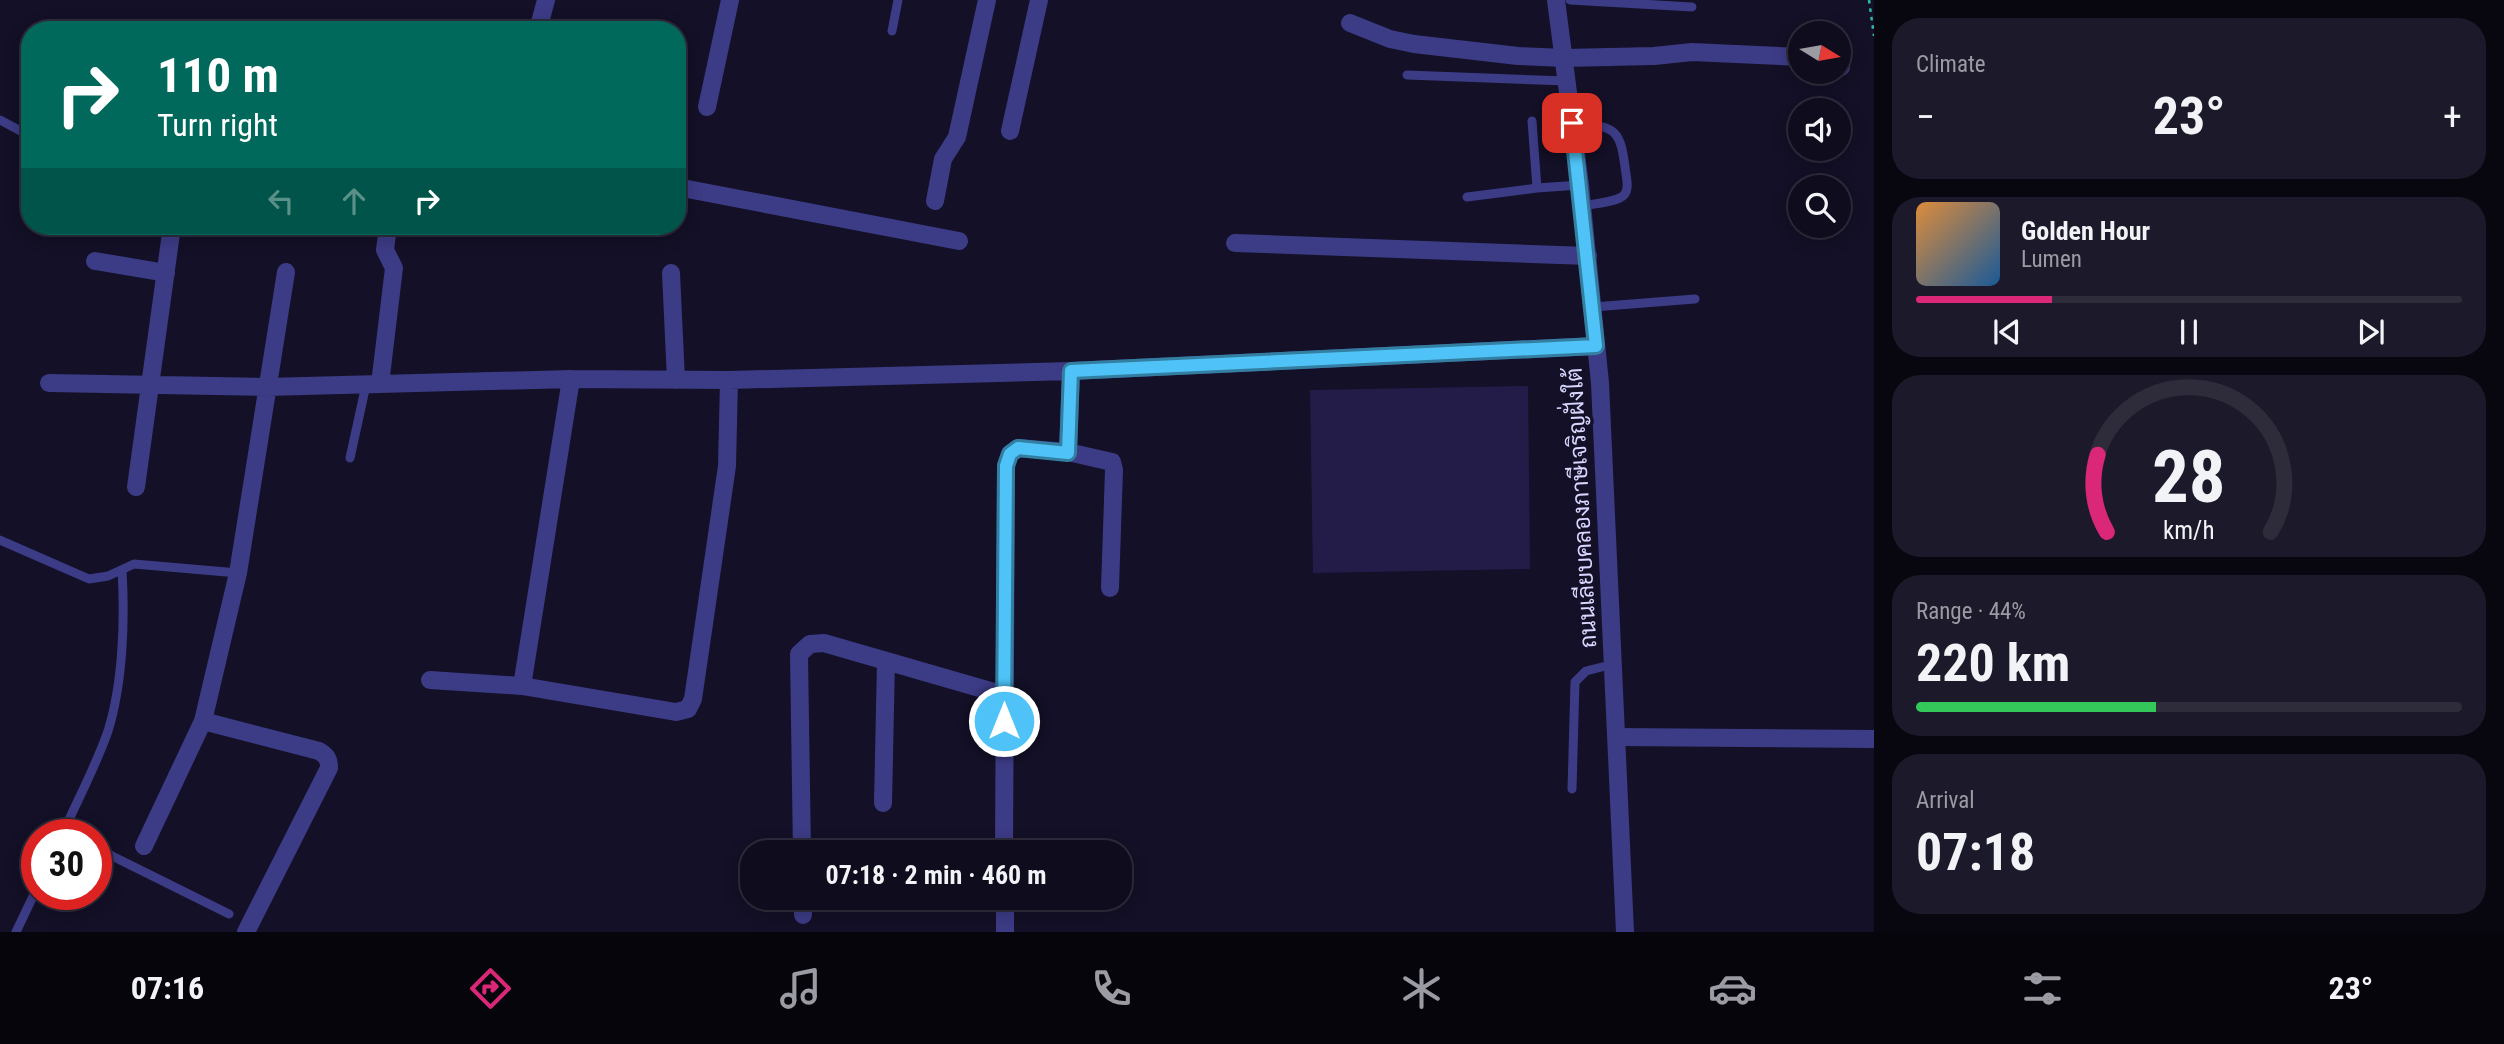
<!DOCTYPE html>
<meta charset="utf-8">
<style>
body{margin:0;font-family:"Roboto Condensed",Sarabun,sans-serif;background:#1c1a2a;color:#f1f3f6;height:100vh;display:flex;flex-direction:column;font-size:26px;white-space:nowrap}
*{box-sizing:border-box;margin:0}
p{font-size:23px;color:#9b9ba4}
.icon{flex:none;width:38px;height:38px;fill:none;stroke:currentColor;stroke-width:2;stroke-linecap:round;stroke-linejoin:round}
.map{position:relative;flex:1;overflow:hidden}
.drawer{display:flex;flex-direction:column;gap:18px;padding:18px;background:#080710;width:630px}
.drawer>*{flex:none}
.banner{position:absolute;left:21px;top:21px;width:665px;height:214px;border-radius:28px;box-shadow:0 4px 18px #0003,0 0 0 2px #2e2c3b;background:#00695c;color:#fff;overflow:hidden}
.needle{width:46px;rotate:101deg}
.tools{position:absolute;left:1788px;top:21px;display:grid;gap:14px}
.tools a{display:grid;place-items:center;width:63px;height:63px;border-radius:50%;background:#0e0c1d;box-shadow:0 4px 18px #0003,0 0 0 2px #2e2c3b;font-size:35px}
.speed{position:absolute;left:21px;top:819px;display:flex;gap:14px;font-size:35px;font-weight:700;text-align:center}
.speed>*{display:grid;place-content:center;width:91px;height:91px;border-radius:50%;background:#0e0c1d;box-shadow:0 4px 18px #0003,0 0 0 2px #2e2c3b;line-height:1}
.speed .limit{border:10px solid #d22;background:#fff;color:#111}
.pin{position:absolute;display:grid;place-items:center;width:60px;height:60px;color:#fff;margin:-30px;border-radius:14px;box-shadow:0 4px 10px #0006}
.me{position:absolute;width:77px;margin:-38px;rotate:0deg;stroke-linejoin:round;filter:drop-shadow(0 0 5px #0008)}
.turn{display:flex;align-items:center;gap:24px;height:147px;padding:0 21px;font-size:32px}
.turn .icon{width:91px;height:91px;stroke-width:2.5}
.turn b{display:block;font-size:49px;line-height:60px}
.lanes{display:flex;align-items:center;height:66px;padding:0 21px;background:#0003;justify-content:center;gap:35px;direction:ltr}
.lanes .off{opacity:.35}
.big{font-size:52px;font-weight:700;line-height:1.1}
.drawer .card{flex:1;display:flex;flex-direction:column;justify-content:center;gap:10px;min-width:0;padding:0 24px;border-radius:28px;background:#1c1a2a}
.drawer .dial{align-items:center;gap:0}
.dial svg{height:182px;overflow:visible;fill:none;stroke:#2e2c3b;stroke-width:7;stroke-linecap:round;text-anchor:middle}
.dial text{fill:#f1f3f6;stroke:none}
.song{display:flex;align-items:center;gap:21px}
.cover{width:84px;height:84px;border-radius:10px;background:linear-gradient(135deg,hsl(30 70% 55%),hsl(210 70% 35%))}
.played{height:7px;border-radius:4px;background:linear-gradient(90deg,#db2777 25%,#2e2c3b 25%)}
.keys{display:flex;justify-content:space-around;direction:ltr}
.heat{display:flex;justify-content:space-between;align-items:center;font-size:38px;direction:ltr}
.charge{height:10px;border-radius:5px;background:linear-gradient(90deg,#34c759 44%,#2e2c3b 0)}
.trip{position:absolute;left:740px;top:840px;width:392px;height:70px;border-radius:28px;background:#0e0c1d;box-shadow:0 4px 18px #0003,0 0 0 2px #2e2c3b;font-weight:700;line-height:70px;text-align:center}
.menu{display:flex;height:112px;justify-content:space-around;align-items:center;background:#06050c;color:#9b9ba4}
.menu .icon{width:49px;height:49px}
.menu .active{color:#db2777}
.menu b{font-size:32px;color:#f1f3f6}
main{display:flex;flex:1;min-height:0}
.map>svg:first-child{display:block}
</style>
<main>
<div class="map">
<svg width="1874" height="932" viewBox="0 0 1874 932">
<rect width="100%" height="100%" fill="#131027"/>
<path fill="#241c48" d="M 1528,386 L 1530,569 L 1313,573 L 1310,390 Z"/>
<g fill="none" stroke-linecap="round" stroke-linejoin="round">
<path stroke="#30b8ad" stroke-width="2.5" stroke-dasharray="3.5 5" stroke-linecap="butt" d="M 1869,0 L 1874,36"/>
<path stroke="#3c3b85" stroke-width="9" d="M 1570,0 L 1692,7
M 892,31 L 898,0
M 1407,75 L 1567,81
M 0,120 L 30,136
M 1532,121 L 1537,188
M 1572,123 C 1618,127 1620,128 1626,174 C 1627,180 1629,190 1624,195 C 1618,202 1591,204 1582,206
M 1467,197 L 1537,188 L 1580,185
M 1593,307 L 1695,299
M 350,458 L 366,385
M 0,540 L 89,579 L 108,576 L 134,564 L 238,573
M 1572,789 L 1575,682 L 1586,671 L 1614,664
M 62,835 C 77,801 96,766 108,731 C 123,683 125,620 122,570
M 96,848 L 229,914
M 16,932 L 37,888"/>
<path stroke="#3c3b85" stroke-width="18" d="M 1350,23 L 1390,39 L 1414,44 L 1518,56 L 1564,58 L 1654,56 L 1692,52 L 1801,57
M 538,30 L 546,0
M 1839,66 L 1841,67
M 707,107 L 730,0
M 1010,131 L 1039,0
M 677,187 L 959,241
M 935,201 L 943,159 L 957,137 L 987,0
M 1235,243 L 1588,256
M 95,261 L 166,273
M 671,273 L 676,380
M 49,383 L 267,387 L 571,379 L 729,380 L 1071,371 L 1596,346
M 380,384 L 394,268 L 385,250 L 388,226
M 1068,452 L 1112,462 L 1114,470 L 1110,588
M 136,487 L 172,226
M 430,680 L 522,686 L 676,712 L 688,709 L 693,699 L 727,466 L 729,380
M 522,686 L 571,379
M 203,721 L 319,751 C 327,756 329,759 329,768 L 246,932
M 1617,737 L 1874,739
M 883,803 L 886,661
M 144,846 L 203,721 L 238,573 L 286,272
M 802,852 L 799,654 L 810,644 L 824,643 L 1004,695
M 1004,852 L 1006,465 L 1010,454 L 1018,448 L 1068,452 L 1071,371
M 803,898 L 803,915
M 1005,898 L 1005,932"/>
<path stroke="#3c3b85" stroke-width="18" d="M 1556,0 L 1580,185 L 1600,383 L 1625,932"/>
</g>
<g fill="none" stroke-linecap="round" stroke-linejoin="round">
<g stroke="#337fa1" stroke-width="18">
<path id="route" d="M 1004,721 L 1006,466 L 1010,454 L 1018,448 L 1068,453 L 1071,371 L 1596,346 L 1572,123"/>
</g>
<use href="#route" stroke="#4fc3f7" stroke-width="12"/>
</g>
<g text-anchor="middle" stroke-width="7" stroke-linejoin="round" paint-order="stroke">
<g font-size="23" fill="#d9d6ff" stroke="#131027">
<text transform="translate(1581 508) rotate(-93)" y="8">ถนนเลียบคลองภาษีเจริญฝั่งใต้</text>
</g>
</g>
</svg>
<div class="tools">
<a><svg class="needle" viewBox="-14 -14 28 28"><path d="M0-13l5 13h-10z" fill="#e53935"/><path d="M0 13l5-13h-10z" fill="#9b9ba4"/></svg></a>
<a><svg class="icon" aria-label="sound" viewBox="0 0 24 24"><path d="M4 9h4l5-4v14l-5-4H4zM17 9q2 3 0 6"/></svg></a>
<a><svg class="icon" aria-label="search" viewBox="0 0 24 24"><circle cx="10" cy="10" r="6"/><path d="M15 15l6 6"/></svg></a>
</div>
<div class="speed"><div class="limit">30</div></div>
<div class="pin" style="left:1572px;top:123px;background:#d93025"><svg class="icon" aria-label="arrive" viewBox="0 0 24 24"><path d="M6 21V4h12l-3 4 3 4H6"/></svg></div>
<svg class="me" style="left:1004px;top:721px" viewBox="-20 -20 40 40"><circle r="17" fill="#4fc3f7" stroke="#fff" stroke-width="3"/><path d="M0-11L8 9 0 5-8 9z" fill="#fff"/></svg>
<div class="trip">07:18 · 2 min · 460 m</div>
<div class="banner">
<div class="turn"><svg class="icon" aria-label="right" viewBox="0 0 24 24"><path d="M7 20v-9h11M14 6l5 5-5 5"/></svg><div><b>110 m</b>Turn right</div></div>
<div class="lanes"><svg class="icon off" aria-label="left" viewBox="0 0 24 24"><path d="M17 20v-9H6M10 6l-5 5 5 5"/></svg><svg class="icon off" aria-label="ahead" viewBox="0 0 24 24"><path d="M12 20V5M6 11l6-6 6 6"/></svg><svg class="icon" aria-label="right" viewBox="0 0 24 24"><path d="M7 20v-9h11M14 6l5 5-5 5"/></svg></div>
</div>
</div>
<section class="drawer">
<div class="card"><p>Climate</p>
<div class="heat"><a>−</a><b class="big">23°</b><a>+</a></div>
</div>
<div class="card">
<div class="song"><i class="cover"></i><div><b>Golden Hour</b><p>Lumen</p></div></div>
<div class="played"></div>
<div class="keys"><svg class="icon" aria-label="previous" viewBox="0 0 24 24"><path d="M18 5L8 12l10 7zM5 5v14"/></svg><svg class="icon" aria-label="pause" viewBox="0 0 24 24"><path d="M8 5v14M16 5v14"/></svg><svg class="icon" aria-label="next" viewBox="0 0 24 24"><path d="M6 5l10 7-10 7zM19 5v14"/></svg></div>
</div>
<div class="card dial"><svg viewBox="0 0 100 80">
<path d="M14 69A42 42 0 1 1 86 69"/>
<path d="M14 69A42 42 0 0 1 10 35" stroke="#db2777"/>
<text x="50" y="56" font-size="32" font-weight="700">28</text>
<text x="50" y="72" font-size="11">km/h</text>
</svg></div>
<div class="card"><p>Range · 44%</p><b class="big">220 km</b><div class="charge"></div></div>
<div class="card"><p>Arrival</p><b class="big">07:18</b></div>
</section>
</main>
<nav class="menu">
<b>07:16</b>
<svg class="icon active" aria-label="directions" viewBox="0 0 24 24"><path d="M12 3l9 9-9 9-9-9zM9 14v-3h6M13 9l2 2-2 2"/></svg>
<svg class="icon" aria-label="music" viewBox="0 0 24 24"><path d="M9 18V5l10-2v13"/><circle cx="6" cy="18" r="3"/><circle cx="16" cy="16" r="3"/></svg>
<svg class="icon" aria-label="phone" viewBox="0 0 24 24"><path d="M5 4h4l2 5-3 2q2 4 5 5l2-3 5 2v4C11 20 4 13 5 4z"/></svg>
<svg class="icon" aria-label="climate" viewBox="0 0 24 24"><path d="M12 3v18M4 7l16 10M4 17L20 7"/></svg>
<svg class="icon" aria-label="car" viewBox="0 0 24 24"><path d="M5 17H2v-5l4-1 3-4h7l3 4 3 1v5h-3M9 17h6M6 11h13"/><circle cx="7" cy="17" r="2"/><circle cx="17" cy="17" r="2"/></svg>
<svg class="icon" aria-label="filters" viewBox="0 0 24 24"><path d="M4 7h16M4 17h16"/><circle cx="9" cy="7" r="2"/><circle cx="15" cy="17" r="2"/></svg>
<b>23°</b>
</nav>
